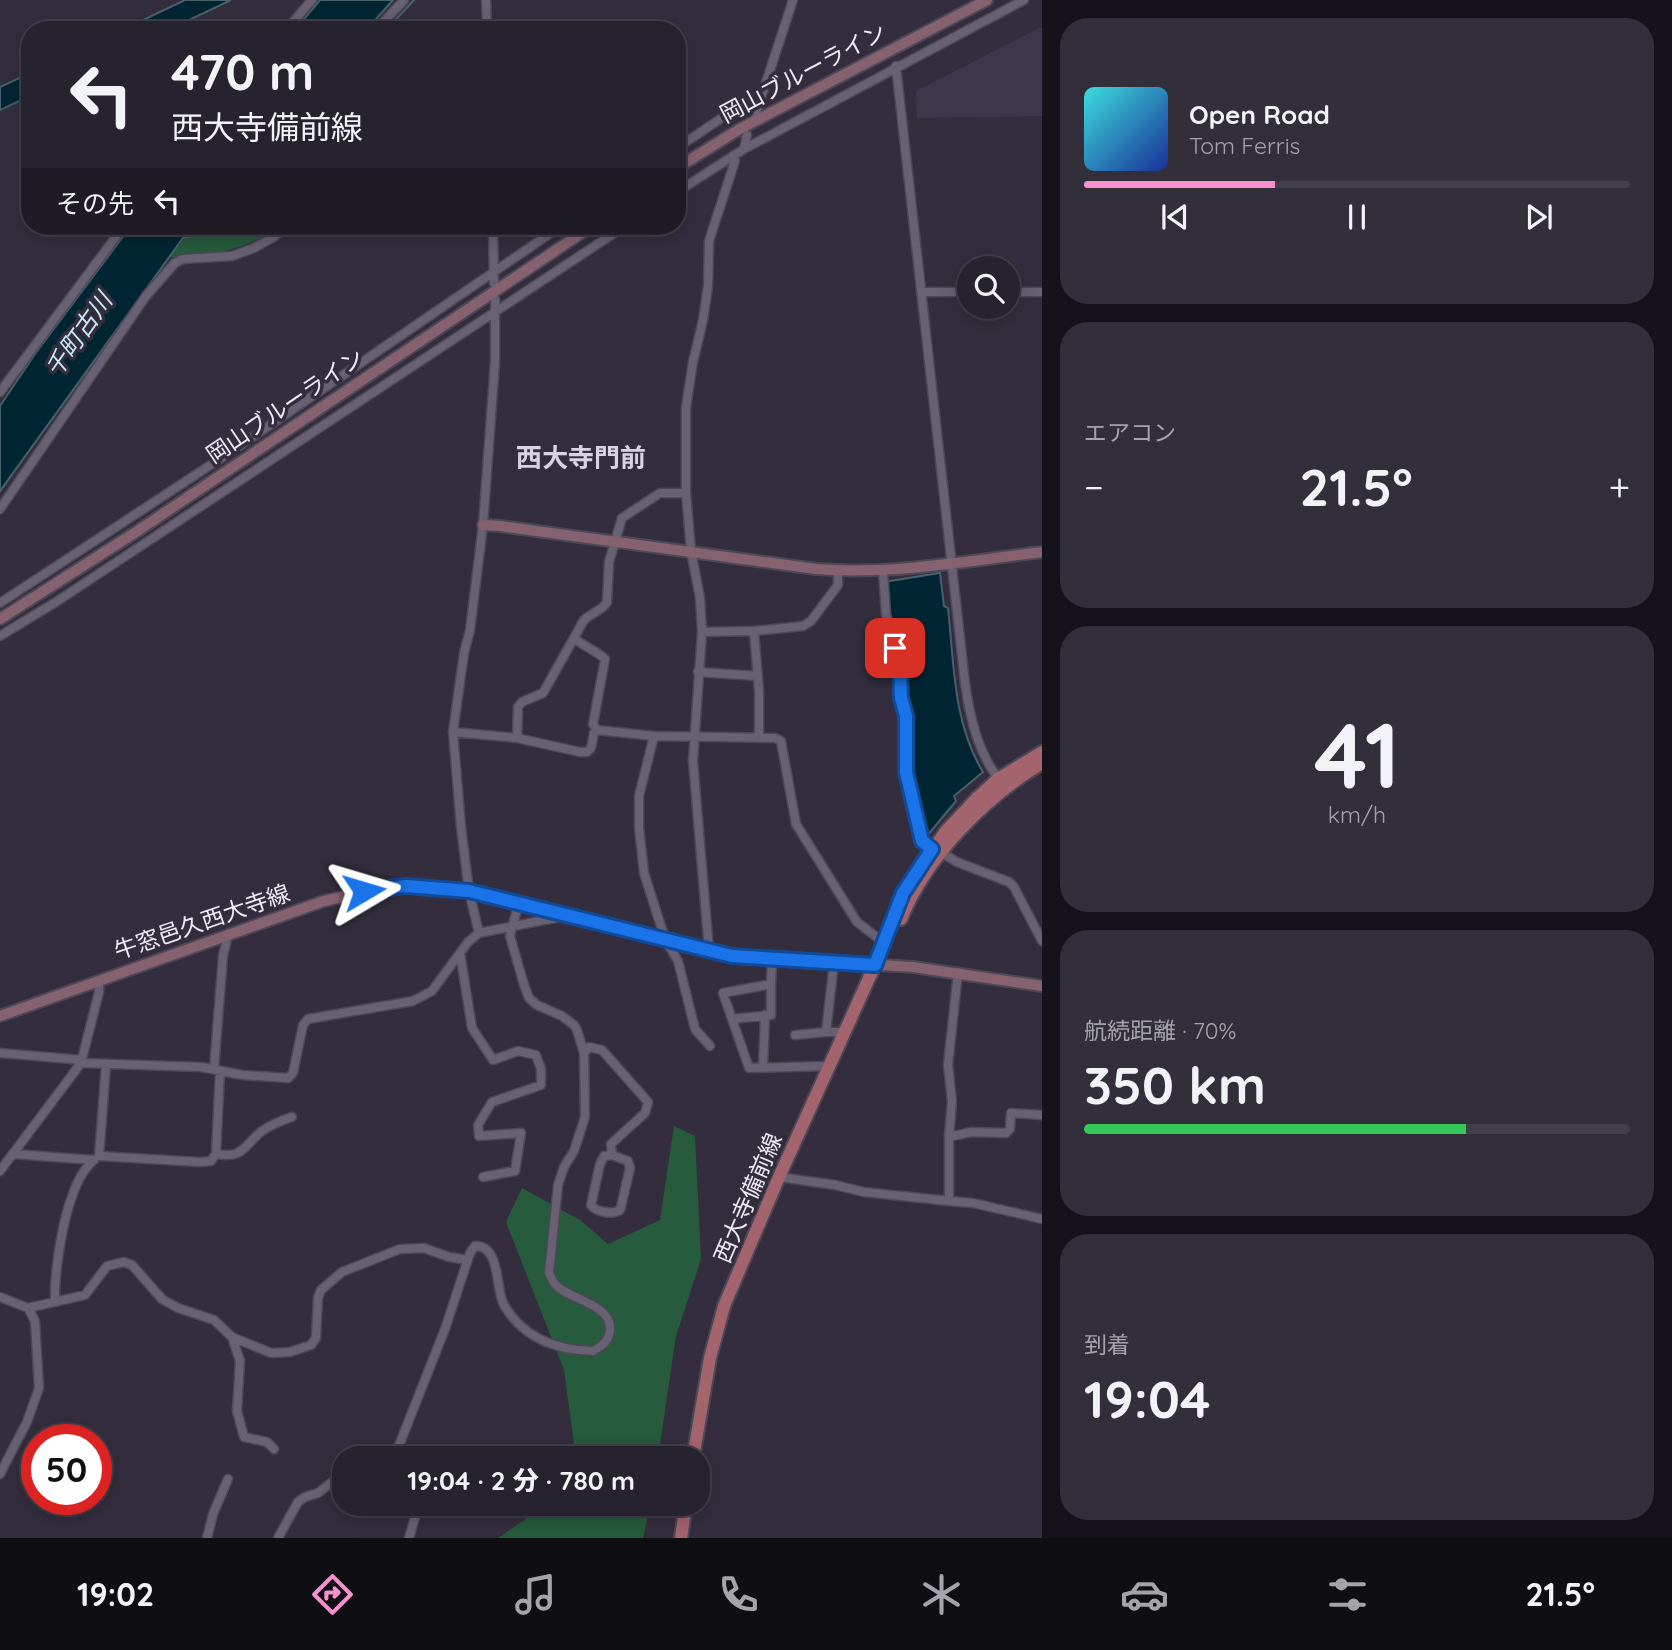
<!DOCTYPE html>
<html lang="ja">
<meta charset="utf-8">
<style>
body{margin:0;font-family:Quicksand,"Noto Sans JP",sans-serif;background:#322f3a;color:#f1f3f6;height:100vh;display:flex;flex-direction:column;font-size:26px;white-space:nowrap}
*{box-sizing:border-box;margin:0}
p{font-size:23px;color:#a4a4aa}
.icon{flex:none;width:38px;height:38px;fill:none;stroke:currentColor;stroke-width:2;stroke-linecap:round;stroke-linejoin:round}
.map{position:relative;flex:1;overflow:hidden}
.sheet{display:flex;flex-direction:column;gap:18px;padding:18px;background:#151319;width:630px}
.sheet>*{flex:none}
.top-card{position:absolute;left:21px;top:21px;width:665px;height:214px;border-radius:28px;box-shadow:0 4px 18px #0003,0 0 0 2px #423f4a;background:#26222e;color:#f1f3f6;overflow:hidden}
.tools{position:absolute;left:957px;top:256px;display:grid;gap:14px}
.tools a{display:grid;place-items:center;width:63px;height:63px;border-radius:50%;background:#26222e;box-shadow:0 4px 18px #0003,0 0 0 2px #423f4a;font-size:35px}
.speed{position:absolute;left:21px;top:1424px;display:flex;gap:14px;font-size:35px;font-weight:700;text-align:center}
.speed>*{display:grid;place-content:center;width:91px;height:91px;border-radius:50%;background:#26222e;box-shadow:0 4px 18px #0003,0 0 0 2px #423f4a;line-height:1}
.speed .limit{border:10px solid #d22;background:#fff;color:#111}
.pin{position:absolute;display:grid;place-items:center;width:60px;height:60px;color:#fff;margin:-30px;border-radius:14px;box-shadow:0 4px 10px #0006}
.me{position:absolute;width:77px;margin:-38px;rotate:83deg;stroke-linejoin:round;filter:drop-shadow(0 0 5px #0008)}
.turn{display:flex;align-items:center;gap:24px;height:147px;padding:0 35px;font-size:32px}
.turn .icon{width:91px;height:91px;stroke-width:2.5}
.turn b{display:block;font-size:49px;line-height:60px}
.then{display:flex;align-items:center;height:66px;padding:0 35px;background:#0003;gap:14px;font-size:26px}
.big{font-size:52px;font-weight:800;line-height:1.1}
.sheet .widget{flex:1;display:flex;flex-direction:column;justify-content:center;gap:10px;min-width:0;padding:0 24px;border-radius:28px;background:#322f3a}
.sheet .dial{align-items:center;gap:0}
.dial b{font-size:91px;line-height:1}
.song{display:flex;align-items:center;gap:21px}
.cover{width:84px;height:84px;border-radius:10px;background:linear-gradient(135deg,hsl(180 70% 55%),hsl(230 70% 35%))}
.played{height:7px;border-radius:4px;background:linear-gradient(90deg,#f790cf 35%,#423f4a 35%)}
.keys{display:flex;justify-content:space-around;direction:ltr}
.heat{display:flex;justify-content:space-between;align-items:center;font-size:38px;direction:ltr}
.charge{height:10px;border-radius:5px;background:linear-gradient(90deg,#34c759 70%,#423f4a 0)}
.trip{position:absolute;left:332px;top:1446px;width:378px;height:70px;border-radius:28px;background:#26222e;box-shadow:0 4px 18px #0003,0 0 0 2px #423f4a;font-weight:800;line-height:70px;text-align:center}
.tab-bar{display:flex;height:112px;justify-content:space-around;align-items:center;background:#0f0e12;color:#a4a4aa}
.tab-bar .icon{width:49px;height:49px}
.tab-bar .on{color:#f790cf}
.tab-bar b{font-size:32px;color:#f1f3f6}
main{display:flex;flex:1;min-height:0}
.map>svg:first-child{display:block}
</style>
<main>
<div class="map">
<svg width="1042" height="1538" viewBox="0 0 1042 1538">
<rect width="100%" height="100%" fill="#332d3d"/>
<path fill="#3e364b" d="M 1039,28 L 1042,28 L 1042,116 L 917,118 L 916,91 Z"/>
<path fill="#265b3d" d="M 243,226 L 279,226 C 245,251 216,253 175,259 L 170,256 L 184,238 L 197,235 L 198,232 L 227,231 Z
M 674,1126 L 695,1136 L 701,1259 L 676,1336 L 658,1458 L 576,1458 L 564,1370 L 506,1222 L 522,1188 L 580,1220 L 608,1244 L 660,1220 Z
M 549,1503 L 651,1503 L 643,1538 L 498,1538 Z"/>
<path fill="#002532" stroke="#47606c" stroke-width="2" d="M 185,0 L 231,0 L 168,30 L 122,30 Z
M 320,0 L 393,0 L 366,30 L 295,30 Z
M 30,73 L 30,96 L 0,110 L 0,87 Z
M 131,226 L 243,226 L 227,231 L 198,232 L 198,235 L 183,238 L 0,491 L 0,406 L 35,354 Z
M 940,573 L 944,606 L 948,608 C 954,664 953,723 983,772 L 954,796 L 956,801 L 927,836 L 911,774 L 911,737 L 910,716 L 904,694 L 903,668 L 890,621 L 885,584 L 890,581 Z"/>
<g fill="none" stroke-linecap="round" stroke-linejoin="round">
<path stroke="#47606c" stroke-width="2.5" d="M 386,30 L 414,0"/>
<g stroke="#4d4856" stroke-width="11">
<path id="street" d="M 486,0 L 487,30
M 286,30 L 312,0
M 376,30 L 404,0
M 896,66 L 965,683 C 970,718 978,754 1001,782
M 756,113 L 793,0
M 677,148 L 735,109 L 761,99
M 744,149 L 747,135
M 677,192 L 744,149 L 1024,0
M 493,226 L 494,283
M 922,292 L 970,292
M 1008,292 L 1042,292
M 0,392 L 124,226
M 0,509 L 146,296 L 175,263 L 183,259 L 232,256 L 254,248 L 274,237 L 286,226
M 883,571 L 886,614 L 899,667 L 901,698 L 906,716 L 906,772 L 922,841 L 957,862 L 1009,882 L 1014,887 L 1042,941
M 0,603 L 235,449 L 561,226
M 754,631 L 759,691 L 759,738
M 702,632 L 754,631 L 803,626 L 811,621 L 838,585 L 838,571
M 0,636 L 56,602 L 625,226
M 574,638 C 584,647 596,650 605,659 L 593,724 L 597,730
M 698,672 L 758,676
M 453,732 L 517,738 L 580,752 L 587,752 L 591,748 L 594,733 L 597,730 L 654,736 L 775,738 L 781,741 L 796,824 L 857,922 L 883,942
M 654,736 L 639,796 L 639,828 L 644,873 L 665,939 L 678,961 L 695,1029 L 710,1046
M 517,738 L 518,707 L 522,702 L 543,693 L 584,620 C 591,613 603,610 607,602 L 609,562 L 622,518 L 660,493 L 686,493
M 479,933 L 469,891 L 461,827 L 453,732 L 464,653 L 470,630 L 483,525 L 495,362 L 495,299
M 709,950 L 693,761 L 702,632 L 700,598 L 691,551 L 686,493 L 686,407 L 693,362 L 703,320 L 708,286 L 709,241 L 735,161 L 734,155
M 460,953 L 472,1028 L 493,1060 L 518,1051 L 536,1055 L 541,1069 L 541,1085 L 492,1102 L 478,1125 L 479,1136 L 521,1133 L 515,1171 L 483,1177
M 772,960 L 771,984 L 723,993 L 749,1068 L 828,1066
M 834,963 L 826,1032 L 844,1032
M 958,972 L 948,1065 L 952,1101 L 949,1137 L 949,1201 L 973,1203 L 1042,1219
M 99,981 L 99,992 L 81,1063 L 201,1067 L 242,1075 L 288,1078 L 293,1073 L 303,1025 L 308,1019 L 413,1001 L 432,991 L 468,942 L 479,933 L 565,916
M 732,1019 L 771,1015 L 771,984
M 795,1035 L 826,1032
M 0,1053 L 82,1060
M 584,1053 L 589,1047 L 602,1050 L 648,1102 L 645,1113 L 611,1144 L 612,1155 L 604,1156 L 600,1164 L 591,1205 C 596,1212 612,1215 620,1210 L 621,1207 L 630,1168 L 628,1161 L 612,1155
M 106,1065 L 99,1156 L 199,1162 L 211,1161 L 216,1154
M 763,1068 L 765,1015
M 214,1069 L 223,956 L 228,935
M 220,1071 L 216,1154 C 244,1159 243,1146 262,1131 C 271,1125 282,1120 292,1117
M 949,1137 L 971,1132 L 1006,1133 L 1010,1129 L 1011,1113 L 1042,1115
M 13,1154 L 94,1160
M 0,1171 L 81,1063
M 779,1177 L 835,1185 L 864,1192 L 949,1201
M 0,1297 L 28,1308 L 35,1321 L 39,1388 L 27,1422 L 0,1474
M 55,1301 C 54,1267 66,1182 94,1160
M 28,1308 L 85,1295 L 107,1266 L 124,1262 L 132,1265 L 162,1299 L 178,1308 L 214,1320 L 232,1337 L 240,1361 L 237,1411 L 244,1437 L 267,1442 L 274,1449
M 232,1337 L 271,1353 L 290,1352 L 311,1345 L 316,1338 L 318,1298 L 321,1290 L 342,1272 L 400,1249 L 424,1248 L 449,1257 L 468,1260
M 394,1458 L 445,1329 L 470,1253 L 475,1246 C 501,1245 495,1289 504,1305 C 523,1338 557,1350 593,1351 C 602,1346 608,1342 610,1331 C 613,1303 567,1300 554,1283 C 552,1280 551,1277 549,1273 L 558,1185 L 564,1167 L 574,1151 L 585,1117 L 584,1053 L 577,1030 L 574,1025 L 562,1016 L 537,1005 L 529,998 L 524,985 L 510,936 L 519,902
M 207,1538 L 213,1514 L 228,1479
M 278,1538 L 298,1502 L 305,1497 L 318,1493 L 345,1472
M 409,1538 L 416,1514"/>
</g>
<g stroke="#4d4856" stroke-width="14">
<path id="secondary" d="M 677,168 L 738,130 L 987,0
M 483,525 L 500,526 L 816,569 C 892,575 967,561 1042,552
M 0,619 L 136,532 L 592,226
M 0,1016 L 324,901 L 384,888 L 439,887 L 493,896 L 732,956 L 913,967 L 1042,986"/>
</g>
<g stroke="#4d4856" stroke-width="16">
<path id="primary" d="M 901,919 C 927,856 984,798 1042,763
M 693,1458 L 710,1358 L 724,1306 L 779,1177 L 875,965 L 903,893 L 946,831 L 976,799 L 998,779 L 1042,752
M 681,1538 L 686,1503"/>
</g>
<use href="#street" stroke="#686173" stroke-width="8"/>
<use href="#secondary" stroke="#866270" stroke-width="10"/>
<use href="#primary" stroke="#a4646d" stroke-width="12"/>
</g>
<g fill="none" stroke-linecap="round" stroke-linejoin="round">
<g stroke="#114b97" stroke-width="18">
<path id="route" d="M 364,891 L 406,886 L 469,891 L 732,956 L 875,965 L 903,893 L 932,849 L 922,841 L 906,772 L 906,716 L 901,698 L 900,667 L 895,648"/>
</g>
<use href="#route" stroke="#1a73e8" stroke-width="12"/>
</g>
<g text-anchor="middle" stroke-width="7" stroke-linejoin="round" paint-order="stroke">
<g font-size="23" fill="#edeaf4" stroke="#332d3d">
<text transform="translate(803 73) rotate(-28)" y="8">岡山ブルーライン</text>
<text transform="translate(285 406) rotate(-34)" y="8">岡山ブルーライン</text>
<text transform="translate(202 922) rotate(-19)" y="8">牛窓邑久西大寺線</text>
<text transform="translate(748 1198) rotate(-67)" y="8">西大寺備前線</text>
</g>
<g font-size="24" font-style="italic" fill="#c7ebfb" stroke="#332d3d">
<text transform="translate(79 335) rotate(-55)" y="8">千町古川</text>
</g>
<g font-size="26" font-weight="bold" fill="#d9d2e6" stroke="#332d3d">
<text x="581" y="467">西大寺門前</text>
</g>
</g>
</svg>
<div class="tools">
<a><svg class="icon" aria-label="search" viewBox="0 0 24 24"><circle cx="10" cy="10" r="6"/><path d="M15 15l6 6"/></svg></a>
</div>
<div class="speed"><div class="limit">50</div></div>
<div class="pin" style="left:895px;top:648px;background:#d93025"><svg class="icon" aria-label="arrive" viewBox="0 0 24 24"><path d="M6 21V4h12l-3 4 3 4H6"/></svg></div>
<svg class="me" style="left:364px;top:891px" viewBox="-20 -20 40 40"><path d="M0-17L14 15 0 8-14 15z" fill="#1a73e8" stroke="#fff" stroke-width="4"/></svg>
<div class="trip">19:04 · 2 分 · 780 m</div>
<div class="top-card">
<div class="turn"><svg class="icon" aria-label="left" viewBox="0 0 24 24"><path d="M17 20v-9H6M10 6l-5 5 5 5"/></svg><div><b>470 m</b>西大寺備前線</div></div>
<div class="then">その先<svg class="icon" aria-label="left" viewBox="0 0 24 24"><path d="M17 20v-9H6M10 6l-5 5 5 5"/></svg></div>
</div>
</div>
<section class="sheet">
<div class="widget">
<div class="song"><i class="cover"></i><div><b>Open Road</b><p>Tom Ferris</p></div></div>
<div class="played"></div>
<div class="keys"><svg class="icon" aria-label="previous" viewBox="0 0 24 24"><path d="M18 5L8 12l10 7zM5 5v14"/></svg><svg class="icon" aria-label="pause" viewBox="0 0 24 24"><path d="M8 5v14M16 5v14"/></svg><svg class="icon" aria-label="next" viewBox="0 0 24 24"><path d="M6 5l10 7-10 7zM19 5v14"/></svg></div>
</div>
<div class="widget"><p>エアコン</p>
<div class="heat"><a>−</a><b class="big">21.5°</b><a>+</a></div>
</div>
<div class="widget dial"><b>41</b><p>km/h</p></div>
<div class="widget"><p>航続距離 · 70%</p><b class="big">350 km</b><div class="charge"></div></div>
<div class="widget"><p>到着</p><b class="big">19:04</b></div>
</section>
</main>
<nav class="tab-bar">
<b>19:02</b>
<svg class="icon on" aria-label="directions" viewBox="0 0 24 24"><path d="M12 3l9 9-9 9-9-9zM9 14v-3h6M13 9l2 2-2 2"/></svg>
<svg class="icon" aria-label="music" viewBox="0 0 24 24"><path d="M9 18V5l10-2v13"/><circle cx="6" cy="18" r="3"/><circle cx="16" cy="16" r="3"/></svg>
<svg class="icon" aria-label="phone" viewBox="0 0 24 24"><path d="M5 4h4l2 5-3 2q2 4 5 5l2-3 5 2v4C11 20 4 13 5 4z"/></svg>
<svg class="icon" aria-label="climate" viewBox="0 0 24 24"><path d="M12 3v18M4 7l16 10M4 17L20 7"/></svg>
<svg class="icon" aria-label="car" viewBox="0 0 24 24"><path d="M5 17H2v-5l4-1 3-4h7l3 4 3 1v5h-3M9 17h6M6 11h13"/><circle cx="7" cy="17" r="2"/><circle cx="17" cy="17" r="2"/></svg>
<svg class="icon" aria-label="filters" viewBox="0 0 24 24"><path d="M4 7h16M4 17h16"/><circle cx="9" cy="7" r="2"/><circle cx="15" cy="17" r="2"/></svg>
<b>21.5°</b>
</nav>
